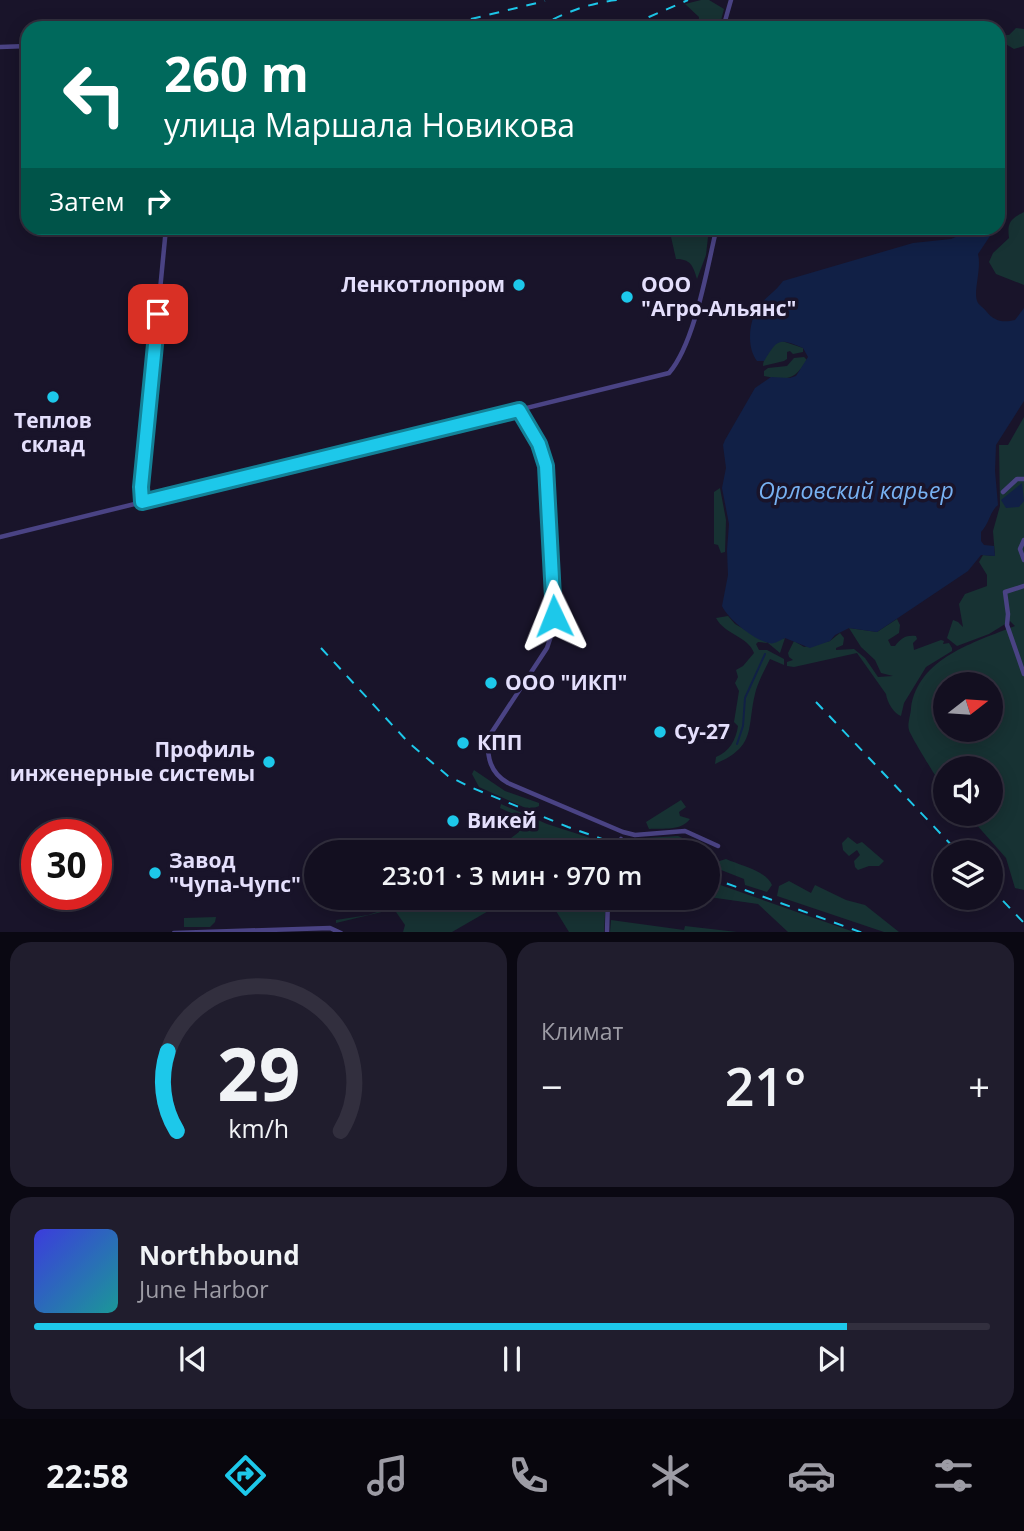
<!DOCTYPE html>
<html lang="ru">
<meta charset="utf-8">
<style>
body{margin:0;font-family:"Open Sans",sans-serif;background:#201d2d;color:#f1f3f6;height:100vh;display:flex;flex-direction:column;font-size:26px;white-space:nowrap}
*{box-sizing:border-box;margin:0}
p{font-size:23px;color:#9d9ca5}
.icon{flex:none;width:38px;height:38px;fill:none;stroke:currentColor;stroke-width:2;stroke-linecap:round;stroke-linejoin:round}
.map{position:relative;height:932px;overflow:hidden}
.details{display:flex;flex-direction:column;gap:10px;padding:10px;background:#0a0812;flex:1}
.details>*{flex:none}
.guide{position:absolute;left:21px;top:21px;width:984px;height:214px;border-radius:21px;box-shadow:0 4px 18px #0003,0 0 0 2px #322f3e;background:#00695c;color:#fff;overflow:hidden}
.needle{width:46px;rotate:73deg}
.tools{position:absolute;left:933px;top:672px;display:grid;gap:14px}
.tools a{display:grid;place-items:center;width:70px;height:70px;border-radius:50%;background:#130f20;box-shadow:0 4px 18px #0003,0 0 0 2px #322f3e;font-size:35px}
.speed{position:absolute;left:21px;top:819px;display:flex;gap:14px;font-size:35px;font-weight:700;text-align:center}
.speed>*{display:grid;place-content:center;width:91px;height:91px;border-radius:50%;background:#130f20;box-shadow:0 4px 18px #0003,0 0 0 2px #322f3e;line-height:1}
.speed .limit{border:10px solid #d22;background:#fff;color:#111}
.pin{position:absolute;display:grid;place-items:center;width:60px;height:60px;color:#fff;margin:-30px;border-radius:14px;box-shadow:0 4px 10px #0006}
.me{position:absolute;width:77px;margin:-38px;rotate:358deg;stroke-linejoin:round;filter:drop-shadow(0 0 5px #0008)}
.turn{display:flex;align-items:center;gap:24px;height:147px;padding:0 28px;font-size:32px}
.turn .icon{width:91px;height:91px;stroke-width:2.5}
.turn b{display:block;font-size:49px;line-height:60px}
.then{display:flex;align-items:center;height:66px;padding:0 28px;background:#0003;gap:14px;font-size:26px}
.big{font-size:52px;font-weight:600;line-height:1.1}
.details .widget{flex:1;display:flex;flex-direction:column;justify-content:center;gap:10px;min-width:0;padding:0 24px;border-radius:21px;background:#201d2d}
.details .dial{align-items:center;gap:0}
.dial svg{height:182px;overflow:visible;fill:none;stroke:#322f3e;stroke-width:7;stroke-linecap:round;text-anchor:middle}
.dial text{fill:#f1f3f6;stroke:none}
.song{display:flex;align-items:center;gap:21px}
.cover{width:84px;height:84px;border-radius:10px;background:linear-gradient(135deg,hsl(240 70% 55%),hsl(180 70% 35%))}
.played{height:7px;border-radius:4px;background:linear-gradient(90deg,#1dc8ea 85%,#322f3e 85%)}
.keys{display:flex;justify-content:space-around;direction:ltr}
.heat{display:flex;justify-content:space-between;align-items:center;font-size:38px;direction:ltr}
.details .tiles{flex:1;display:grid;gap:10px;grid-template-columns:1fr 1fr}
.widget:last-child{grid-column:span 2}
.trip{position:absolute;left:304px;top:840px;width:416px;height:70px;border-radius:35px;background:#130f20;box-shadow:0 4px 18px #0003,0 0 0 2px #322f3e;font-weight:600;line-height:70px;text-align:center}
.menu{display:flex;height:112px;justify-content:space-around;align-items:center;background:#08060d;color:#9d9ca5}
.menu .icon{width:49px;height:49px}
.menu .current{color:#1dc8ea}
.menu b{font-size:32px;color:#f1f3f6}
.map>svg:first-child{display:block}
</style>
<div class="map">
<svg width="1024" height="933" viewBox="0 0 1024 933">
<rect width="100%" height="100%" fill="#19142a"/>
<path fill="#173233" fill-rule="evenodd" d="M 701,0 L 709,0 L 724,9 L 719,28 L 698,28 L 699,17 L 685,4 Z
M 1016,28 L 1024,29 L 1024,46 L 1014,49 L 1004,43 L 1003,35 L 1009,35 Z
M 1024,212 L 1024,285 L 996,274 L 989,262 L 993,253 L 1009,238 C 1007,223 1010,219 1024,212 Z
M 669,228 L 709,228 L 706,255 L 697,279 C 693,265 690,259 676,259 Z
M 782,341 L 803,348 L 803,352 L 793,354 L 790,351 L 787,352 L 787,359 L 784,361 L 763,366 C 764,356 771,343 782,341 Z
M 804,357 L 807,360 C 794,380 788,381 764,376 L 764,371 L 768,368 L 787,366 L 794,358 Z
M 1024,417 L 1024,890 L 1015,888 L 1006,858 L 967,814 L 990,814 L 990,768 L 945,768 L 945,790 C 940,784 910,735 909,730 C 907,724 911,714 911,708 C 918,658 975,642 1015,626 L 1010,621 L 989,634 L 957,646 L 947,638 L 953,620 L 958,622 L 963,627 L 959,604 L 965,594 L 987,586 L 987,575 L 979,562 L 983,555 L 995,556 L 993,531 L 1000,506 L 999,445 L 1008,445 ZM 945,684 L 990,684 L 990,730 L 945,730 Z
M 720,488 L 726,520 L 725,552 L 721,553 L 718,545 L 714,544 L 714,492 Z
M 728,616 L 735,624 L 768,643 L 785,638 L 780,653 L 768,643 L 758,642 L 756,644 L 759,650 L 767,650 L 784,659 L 784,665 L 770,659 C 765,669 759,680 756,690 C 746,727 758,746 715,764 L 716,757 C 729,752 736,740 738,726 L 734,722 L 739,691 L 735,683 L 738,677 L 736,670 L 743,666 L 754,653 C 748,636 725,635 716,618 Z
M 897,619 L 900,625 L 899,633 L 888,640 L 891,646 L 895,646 C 901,638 906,635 916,636 L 917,639 L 913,643 L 914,650 L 941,640 L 944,641 L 943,644 L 949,643 L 952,648 L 952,651 L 926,667 L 904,703 L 901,716 C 894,714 887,702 886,694 L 857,653 L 794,667 L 787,666 L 787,662 L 793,660 L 789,657 L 788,653 L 794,641 L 804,647 L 830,641 L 840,633 L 844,638 L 843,645 L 836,648 L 836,650 L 854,649 L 865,658 L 878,677 L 893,676 L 881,673 L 875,660 L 861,647 L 849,628 L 877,632 Z
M 474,770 L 505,791 L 539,803 L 539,806 L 530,810 L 479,787 L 472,774 Z
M 681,800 L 686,807 L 679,812 L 680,816 L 690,819 C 681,831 664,828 649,829 L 646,822 Z
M 501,804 L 547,824 L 612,845 L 608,849 L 594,852 L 492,852 L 519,832 L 518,816 L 500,808 Z
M 678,836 L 691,842 L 701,852 L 657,852 L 642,847 L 645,838 Z
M 848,837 L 857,844 L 862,842 L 884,861 L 879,866 L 869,866 L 858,870 L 855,867 L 854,861 L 860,855 L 857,850 L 849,856 L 843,850 L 842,843 Z
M 726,859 C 739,865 767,871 772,885 L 767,892 L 745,885 L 744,879 L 716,868 L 711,872 L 709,868 L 713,863 Z
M 709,881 L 854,932 L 788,932 L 758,904 L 709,897 Z
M 789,881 L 811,893 L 815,885 L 846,900 L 865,905 L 899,932 L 884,932 L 777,896 L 779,886 Z
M 420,898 L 511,898 L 452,932 L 403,932 L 405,925 L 394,909 L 336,923 L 336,920 L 368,915 Z
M 548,898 L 606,898 L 604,932 L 569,932 Z
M 216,917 L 215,922 L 210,927 L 184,927 L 184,918 Z
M 611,920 L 684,930 L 685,926 L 737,932 L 610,932 Z"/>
<path fill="#112046" d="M 976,228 L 986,228 L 990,231 L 990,236 L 978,254 C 982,270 972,294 978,303 C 980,306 984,308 986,311 C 994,321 1002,323 1015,320 L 1024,308 L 1024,401 L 996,445 L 995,471 L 998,505 C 990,511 989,524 981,532 L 981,541 L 984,545 L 994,546 L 995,556 L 981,555 L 968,571 L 877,632 L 849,628 L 835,635 L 830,641 L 810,648 L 785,638 C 780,640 774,645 769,643 C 754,640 729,620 722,606 L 728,575 L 727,550 L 729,524 L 722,488 L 726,468 L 723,445 L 725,440 L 755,388 L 771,377 L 790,378 L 796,376 L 808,357 L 803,348 C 778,337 777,340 764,361 L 757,361 C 746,347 749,320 759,306 C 766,297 776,291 783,281 L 913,243 L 951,239 Z
M 1022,483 L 1024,501 L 1019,507 L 1006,508 L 1001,500 Z
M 620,898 L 662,898 L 645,910 L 627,907 Z"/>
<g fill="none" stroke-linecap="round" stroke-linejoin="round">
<path stroke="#112046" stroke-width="2" d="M 737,744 L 743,726 L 745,698 L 765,654"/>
<path stroke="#4a4384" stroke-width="4.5" d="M 723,28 L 731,0
M 0,47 L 28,46
M 519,410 L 539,445 L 546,466 L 554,627 L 547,648 L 488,738 C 487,757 490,773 508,783 L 623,832 L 635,835 L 685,831 L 718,846
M 1003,492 L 1017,479 L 1024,479
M 142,502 L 141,487 L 166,228
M 0,537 L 669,373 C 694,344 706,274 715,235 L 714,228
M 1024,540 L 1020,549 L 1024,560
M 1024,586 L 1005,592 L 1008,614 L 1007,625 L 1024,674
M 611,852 L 621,839
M 174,933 L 330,928 L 341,933
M 607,933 L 608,898"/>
<path stroke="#1dc8ea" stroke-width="2" stroke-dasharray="10 9" stroke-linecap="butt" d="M 434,28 L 545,1
M 536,28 C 562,14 587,3 618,0
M 633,28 L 649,17 L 688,0
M 321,648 L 408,742 L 448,776 L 470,787 L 568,827 L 639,852
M 816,702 L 958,852
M 709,877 L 863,933
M 990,887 L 1024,923"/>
</g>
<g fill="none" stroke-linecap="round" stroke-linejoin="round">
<g stroke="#138298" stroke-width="18">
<path id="route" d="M 158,314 L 141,487 L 142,502 L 519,410 L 539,444 L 546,466 L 554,616"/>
</g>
<use href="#route" stroke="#1dc8ea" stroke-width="12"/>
</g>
<g fill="#1dc8ea" stroke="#19142a" stroke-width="2.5">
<circle cx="519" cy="285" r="7"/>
<circle cx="627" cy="297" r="7"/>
<circle cx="53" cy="397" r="7"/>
<circle cx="491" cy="683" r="7"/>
<circle cx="660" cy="732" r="7"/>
<circle cx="463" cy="743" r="7"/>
<circle cx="269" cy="762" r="7"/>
<circle cx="453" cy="821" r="7"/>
<circle cx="155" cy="873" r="7"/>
</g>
<g text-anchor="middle" stroke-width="7" stroke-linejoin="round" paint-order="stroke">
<g font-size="21" font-weight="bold" fill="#e4dffc" stroke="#19142a" text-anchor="start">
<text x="505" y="292" text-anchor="end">Ленкотлопром</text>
<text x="641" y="292">ООО<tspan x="641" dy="24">"Агро-Альянс"</tspan></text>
<text x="53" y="428" text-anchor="middle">Теплов<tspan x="53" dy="24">склад</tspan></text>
<text x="505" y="690">ООО "ИКП"</text>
<text x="674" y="739">Су-27</text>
<text x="477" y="750">КПП</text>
<text x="255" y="757" text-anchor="end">Профиль<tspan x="255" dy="24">инженерные системы</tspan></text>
<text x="467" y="828">Викей</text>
<text x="169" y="868">Завод<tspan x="169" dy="24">"Чупа-Чупс"</tspan></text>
</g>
<g font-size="23" font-style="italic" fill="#77b1f2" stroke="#19142a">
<text x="856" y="499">Орловский карьер</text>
</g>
</g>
</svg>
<div class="tools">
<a><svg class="needle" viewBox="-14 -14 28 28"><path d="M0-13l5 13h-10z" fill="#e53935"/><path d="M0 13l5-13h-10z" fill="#9d9ca5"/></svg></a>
<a><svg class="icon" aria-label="sound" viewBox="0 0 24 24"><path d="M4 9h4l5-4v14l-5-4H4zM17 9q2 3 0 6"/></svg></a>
<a><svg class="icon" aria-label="layers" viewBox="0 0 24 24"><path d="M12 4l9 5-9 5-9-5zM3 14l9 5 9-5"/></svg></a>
</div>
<div class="speed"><div class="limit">30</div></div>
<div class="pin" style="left:158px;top:314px;background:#d93025"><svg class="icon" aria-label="arrive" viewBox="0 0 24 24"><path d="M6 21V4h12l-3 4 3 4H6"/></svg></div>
<svg class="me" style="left:554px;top:616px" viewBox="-20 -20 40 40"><path d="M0-17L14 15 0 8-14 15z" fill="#1dc8ea" stroke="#fff" stroke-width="4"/></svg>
<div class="trip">23:01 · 3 мин · 970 m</div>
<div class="guide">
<div class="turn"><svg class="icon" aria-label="left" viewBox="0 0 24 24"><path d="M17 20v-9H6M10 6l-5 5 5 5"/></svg><div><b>260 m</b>улица Маршала Новикова</div></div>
<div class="then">Затем<svg class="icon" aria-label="right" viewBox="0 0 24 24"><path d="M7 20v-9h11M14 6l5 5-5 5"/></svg></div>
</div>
</div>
<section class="details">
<div class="tiles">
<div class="widget dial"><svg viewBox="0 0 100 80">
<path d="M14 69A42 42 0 1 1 86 69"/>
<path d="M14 69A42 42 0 0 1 10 34" stroke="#1dc8ea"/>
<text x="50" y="56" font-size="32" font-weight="700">29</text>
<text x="50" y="72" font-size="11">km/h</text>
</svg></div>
<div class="widget"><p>Климат</p>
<div class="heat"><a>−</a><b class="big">21°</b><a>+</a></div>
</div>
<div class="widget">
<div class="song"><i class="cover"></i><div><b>Northbound</b><p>June Harbor</p></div></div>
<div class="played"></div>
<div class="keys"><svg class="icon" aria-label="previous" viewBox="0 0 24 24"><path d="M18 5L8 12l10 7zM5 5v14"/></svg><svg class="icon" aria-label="pause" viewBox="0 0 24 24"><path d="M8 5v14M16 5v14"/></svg><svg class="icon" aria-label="next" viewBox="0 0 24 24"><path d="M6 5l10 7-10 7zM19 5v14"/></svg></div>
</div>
</div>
</section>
<nav class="menu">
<b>22:58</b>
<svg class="icon current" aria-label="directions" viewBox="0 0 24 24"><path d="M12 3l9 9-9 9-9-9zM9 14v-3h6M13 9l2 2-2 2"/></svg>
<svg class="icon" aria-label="music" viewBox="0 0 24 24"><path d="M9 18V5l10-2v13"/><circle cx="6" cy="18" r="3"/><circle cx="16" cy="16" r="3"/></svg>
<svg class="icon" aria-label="phone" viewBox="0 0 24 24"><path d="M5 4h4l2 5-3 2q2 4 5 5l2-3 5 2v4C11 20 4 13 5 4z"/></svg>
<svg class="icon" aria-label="climate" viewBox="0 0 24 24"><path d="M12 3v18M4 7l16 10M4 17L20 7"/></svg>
<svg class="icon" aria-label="car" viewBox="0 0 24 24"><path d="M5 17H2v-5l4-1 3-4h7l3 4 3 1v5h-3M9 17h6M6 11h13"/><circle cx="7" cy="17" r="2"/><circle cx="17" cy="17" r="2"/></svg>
<svg class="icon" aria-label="filters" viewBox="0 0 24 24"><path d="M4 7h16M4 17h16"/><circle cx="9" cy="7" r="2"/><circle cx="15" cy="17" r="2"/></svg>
</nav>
